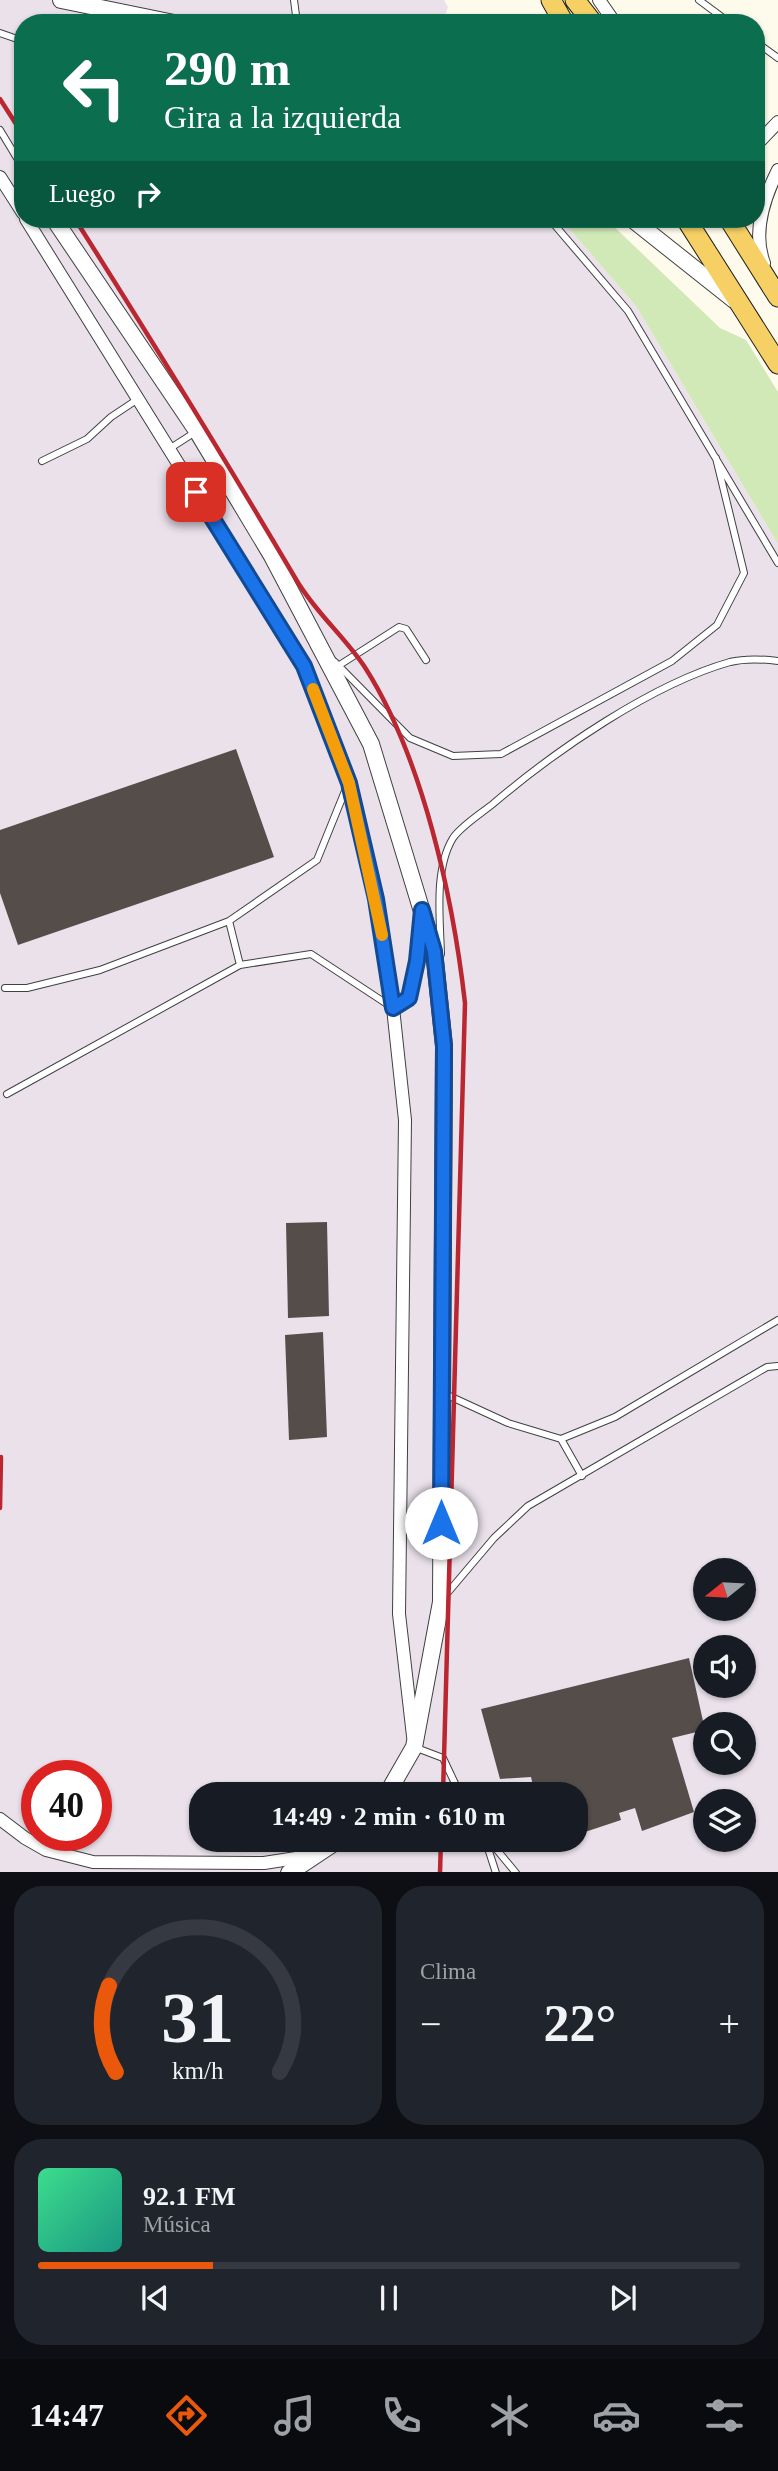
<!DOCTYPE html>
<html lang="es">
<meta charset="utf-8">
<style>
body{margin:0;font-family:"Times New Roman",serif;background:#20242c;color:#f1f3f6;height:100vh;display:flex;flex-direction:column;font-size:26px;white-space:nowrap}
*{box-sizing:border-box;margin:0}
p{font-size:23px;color:#9ea1a6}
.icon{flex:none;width:38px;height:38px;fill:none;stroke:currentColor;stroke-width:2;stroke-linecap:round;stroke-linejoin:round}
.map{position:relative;height:1872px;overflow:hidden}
.sheet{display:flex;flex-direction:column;gap:14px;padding:14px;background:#0d0f14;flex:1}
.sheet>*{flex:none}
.hud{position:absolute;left:14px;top:14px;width:751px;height:214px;border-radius:28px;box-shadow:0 2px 5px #0004;background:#0b6e4f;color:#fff;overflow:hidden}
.needle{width:46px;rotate:252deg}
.controls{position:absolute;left:693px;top:1558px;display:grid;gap:14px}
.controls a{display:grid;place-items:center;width:63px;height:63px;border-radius:50%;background:#171b24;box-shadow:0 2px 5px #0004;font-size:35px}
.speed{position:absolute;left:21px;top:1760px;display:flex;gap:14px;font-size:35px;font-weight:700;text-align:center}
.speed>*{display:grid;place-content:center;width:91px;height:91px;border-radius:50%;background:#171b24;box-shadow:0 2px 5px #0004;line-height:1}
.speed .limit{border:10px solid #d22;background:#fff;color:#111}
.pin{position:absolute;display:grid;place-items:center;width:60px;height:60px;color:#fff;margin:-30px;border-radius:14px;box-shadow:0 4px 10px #0006}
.me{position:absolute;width:77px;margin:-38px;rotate:0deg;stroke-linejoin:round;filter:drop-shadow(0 0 5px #0008)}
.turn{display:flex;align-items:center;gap:24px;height:147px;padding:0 35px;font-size:32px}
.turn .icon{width:91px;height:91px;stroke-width:2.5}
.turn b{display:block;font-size:49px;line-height:60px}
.then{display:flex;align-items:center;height:66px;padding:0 35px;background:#0003;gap:14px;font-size:26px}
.big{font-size:52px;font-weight:700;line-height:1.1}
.sheet .widget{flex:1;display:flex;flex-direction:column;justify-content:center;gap:10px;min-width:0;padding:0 24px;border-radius:28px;background:#20242c}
.sheet .dial{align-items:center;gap:0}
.dial svg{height:182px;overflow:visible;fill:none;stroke:#363941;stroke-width:7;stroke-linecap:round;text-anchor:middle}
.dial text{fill:#f1f3f6;stroke:none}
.song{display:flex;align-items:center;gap:21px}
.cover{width:84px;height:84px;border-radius:10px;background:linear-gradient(135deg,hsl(150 70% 55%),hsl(170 70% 35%))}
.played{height:7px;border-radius:4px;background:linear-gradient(90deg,#ea580c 25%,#363941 25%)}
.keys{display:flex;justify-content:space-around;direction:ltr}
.heat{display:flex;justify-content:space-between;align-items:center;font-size:38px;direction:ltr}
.sheet .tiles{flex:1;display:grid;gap:14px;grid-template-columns:1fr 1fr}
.widget:last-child{grid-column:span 2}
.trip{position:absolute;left:189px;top:1782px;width:399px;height:70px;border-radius:28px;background:#171b24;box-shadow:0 2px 5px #0004;font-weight:700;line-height:70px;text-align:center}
.dock{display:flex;height:112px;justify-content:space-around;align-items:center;background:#090b0e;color:#9ea1a6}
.dock .icon{width:49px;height:49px}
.dock .selected{color:#ea580c}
.dock b{font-size:32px;color:#f1f3f6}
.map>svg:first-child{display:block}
</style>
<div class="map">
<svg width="778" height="1873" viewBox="0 0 778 1873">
<rect width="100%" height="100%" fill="#fffbec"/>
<path fill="#eae1eb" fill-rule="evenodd" d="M 0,0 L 444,0 L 448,7 L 443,23 L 23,23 L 23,219 L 561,219 L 636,306 L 778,544 L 778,1872 L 0,1873 ZM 705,1570 L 744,1570 L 744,1608 L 705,1608 ZM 705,1647 L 744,1647 L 744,1685 L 705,1685 ZM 705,1724 L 744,1724 L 744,1762 L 705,1762 ZM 37,1776 L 96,1776 L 96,1836 L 37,1836 ZM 201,1794 L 576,1794 L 576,1839 L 201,1839 ZM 705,1801 L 744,1801 L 744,1839 L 705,1839 Z"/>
<path fill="#d1e8b7" d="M 561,219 L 606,219 L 720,328 L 746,340 L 778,392 L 778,544 L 636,306 Z"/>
<path fill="#554d49" d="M 236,749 L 274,857 L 18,945 L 0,893 L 0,830 Z
M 327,1222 L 329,1316 L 288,1318 L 286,1223 Z
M 323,1332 L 327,1437 L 289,1440 L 285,1335 Z
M 689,1658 L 705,1730 L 672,1738 L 694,1812 L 642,1831 L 635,1808 L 619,1813 L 621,1820 L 576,1835 L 576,1794 L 535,1794 L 531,1777 L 500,1779 L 481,1709 Z"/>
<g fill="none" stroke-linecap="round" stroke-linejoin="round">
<g stroke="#404040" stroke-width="8">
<path id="service" d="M 294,0 L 297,23
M 699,0 L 730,23
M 0,33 L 23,41
M 756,42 L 778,58
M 0,130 L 23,168
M 545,219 L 553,223 L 628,311 L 778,563
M 169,449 L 197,431
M 42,461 L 87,439 L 111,417 L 138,399
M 335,662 L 410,738 L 453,756 L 501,754 L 672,661 L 717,625 L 744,573 L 716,458
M 338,666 L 399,627 L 406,629 L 426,660
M 229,921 L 240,965
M 441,954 C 440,918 434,869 453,838 C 462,825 482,813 494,803 C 555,751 652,684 730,662 C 746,658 762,659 778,661
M 5,988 L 27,988 L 100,970 L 229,921 L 317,860 L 347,786
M 7,1094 L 240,965 L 311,954 L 393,1008 L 409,998 L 417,961 L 421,924
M 445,1394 L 508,1423 L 561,1439 L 615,1417 L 778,1320
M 561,1439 L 582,1476
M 444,1597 L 494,1538 L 528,1506 L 767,1367 L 778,1366
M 414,1747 L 443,1758 L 460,1794
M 485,1839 L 496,1873
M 488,1839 L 516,1873"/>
</g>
<g stroke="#404040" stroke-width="14">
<path id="minor" d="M 599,0 L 615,23
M 756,145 L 778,122
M 0,177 L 23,213
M 26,219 L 304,666 L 349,783 L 376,899 L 393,1008 L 405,1120 L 399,1614 L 413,1736
M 764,263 C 752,232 764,198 778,170
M 0,1819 L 25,1838 L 46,1850 L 93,1862 L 264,1863 L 309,1856"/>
</g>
<g stroke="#404040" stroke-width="18">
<path id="tertiary" d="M 61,0 L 174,23
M 54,219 L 197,431 L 272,556 L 371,744 L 434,951 L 444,1046 L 441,1602 L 414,1747 L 387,1794
M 632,219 L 734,300
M 289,1873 L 340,1839"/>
</g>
<g stroke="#1e1e1e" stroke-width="21">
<path id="primary" d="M 551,0 L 564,23
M 575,0 L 593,23
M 686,219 L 778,364
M 729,219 L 778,297"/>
</g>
<use href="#service" stroke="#fff" stroke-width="6"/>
<use href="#minor" stroke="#fff" stroke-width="12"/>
<use href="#tertiary" stroke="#fff" stroke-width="16"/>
<use href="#primary" stroke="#f6d065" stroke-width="19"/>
<path stroke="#ba2731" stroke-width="4.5" d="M 0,99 L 23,135
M 75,219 C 151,339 225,459 297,581 C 316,613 346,638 366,669 C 423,759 453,898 465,1003 L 443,1794
M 0,1508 L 1,1457
M 440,1873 L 441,1839"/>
</g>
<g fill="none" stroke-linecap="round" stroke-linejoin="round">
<g stroke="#114b97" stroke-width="18">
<path id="route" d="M 196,492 L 304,666 L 349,783 L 376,899 L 393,1008 L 409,998 L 417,961 L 422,910 L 434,951 L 444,1046 L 441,1523"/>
</g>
<use href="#route" stroke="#1a73e8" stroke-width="12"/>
<path stroke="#f59e0b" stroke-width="12" d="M 313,689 L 349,783 L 382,935"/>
</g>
</svg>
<div class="controls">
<a><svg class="needle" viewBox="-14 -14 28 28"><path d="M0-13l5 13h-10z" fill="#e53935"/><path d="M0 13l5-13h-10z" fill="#9ea1a6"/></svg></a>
<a><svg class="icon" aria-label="sound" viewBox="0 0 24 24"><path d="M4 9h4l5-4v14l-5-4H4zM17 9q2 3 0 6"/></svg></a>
<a><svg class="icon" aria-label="search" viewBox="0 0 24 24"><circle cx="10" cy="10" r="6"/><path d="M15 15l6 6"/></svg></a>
<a><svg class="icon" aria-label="layers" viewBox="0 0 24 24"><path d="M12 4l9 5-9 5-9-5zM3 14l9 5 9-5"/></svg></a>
</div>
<div class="speed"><div class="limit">40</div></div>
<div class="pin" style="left:196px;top:492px;background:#d93025"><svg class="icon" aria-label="arrive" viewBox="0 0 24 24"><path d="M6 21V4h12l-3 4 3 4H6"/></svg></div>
<svg class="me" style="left:441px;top:1523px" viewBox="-20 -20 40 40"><circle r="19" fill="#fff"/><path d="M0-13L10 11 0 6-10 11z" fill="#1a73e8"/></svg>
<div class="trip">14:49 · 2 min · 610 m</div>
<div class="hud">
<div class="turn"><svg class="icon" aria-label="left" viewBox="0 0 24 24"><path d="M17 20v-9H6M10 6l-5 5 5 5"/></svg><div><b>290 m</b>Gira a la izquierda</div></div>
<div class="then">Luego<svg class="icon" aria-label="right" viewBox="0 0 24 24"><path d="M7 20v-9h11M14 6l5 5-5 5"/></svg></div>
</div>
</div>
<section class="sheet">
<div class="tiles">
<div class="widget dial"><svg viewBox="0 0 100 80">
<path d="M14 69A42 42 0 1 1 86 69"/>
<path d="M14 69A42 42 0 0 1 11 31" stroke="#ea580c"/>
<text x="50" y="56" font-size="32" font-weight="700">31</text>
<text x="50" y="72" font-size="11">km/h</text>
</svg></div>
<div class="widget"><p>Clima</p>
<div class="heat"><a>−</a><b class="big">22°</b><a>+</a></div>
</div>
<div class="widget">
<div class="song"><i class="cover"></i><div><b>92.1 FM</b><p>Música</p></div></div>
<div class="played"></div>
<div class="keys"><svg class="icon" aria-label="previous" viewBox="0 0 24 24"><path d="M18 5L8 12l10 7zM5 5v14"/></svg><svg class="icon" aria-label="pause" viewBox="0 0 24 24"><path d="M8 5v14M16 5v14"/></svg><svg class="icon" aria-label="next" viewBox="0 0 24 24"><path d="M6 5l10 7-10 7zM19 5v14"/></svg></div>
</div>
</div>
</section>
<nav class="dock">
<b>14:47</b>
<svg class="icon selected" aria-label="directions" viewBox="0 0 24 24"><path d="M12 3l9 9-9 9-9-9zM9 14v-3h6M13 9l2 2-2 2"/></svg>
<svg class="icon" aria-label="music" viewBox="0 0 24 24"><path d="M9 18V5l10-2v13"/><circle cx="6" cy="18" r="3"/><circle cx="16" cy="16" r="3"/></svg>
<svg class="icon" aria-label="phone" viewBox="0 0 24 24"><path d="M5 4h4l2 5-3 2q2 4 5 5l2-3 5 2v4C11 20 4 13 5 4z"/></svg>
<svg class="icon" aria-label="climate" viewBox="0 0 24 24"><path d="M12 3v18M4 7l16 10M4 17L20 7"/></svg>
<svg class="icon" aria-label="car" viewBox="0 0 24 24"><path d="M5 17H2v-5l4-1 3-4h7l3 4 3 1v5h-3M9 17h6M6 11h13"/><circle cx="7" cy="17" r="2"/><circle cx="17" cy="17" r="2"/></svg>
<svg class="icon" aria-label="filters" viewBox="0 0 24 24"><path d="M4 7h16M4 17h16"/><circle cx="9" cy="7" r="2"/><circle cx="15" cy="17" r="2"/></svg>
</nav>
